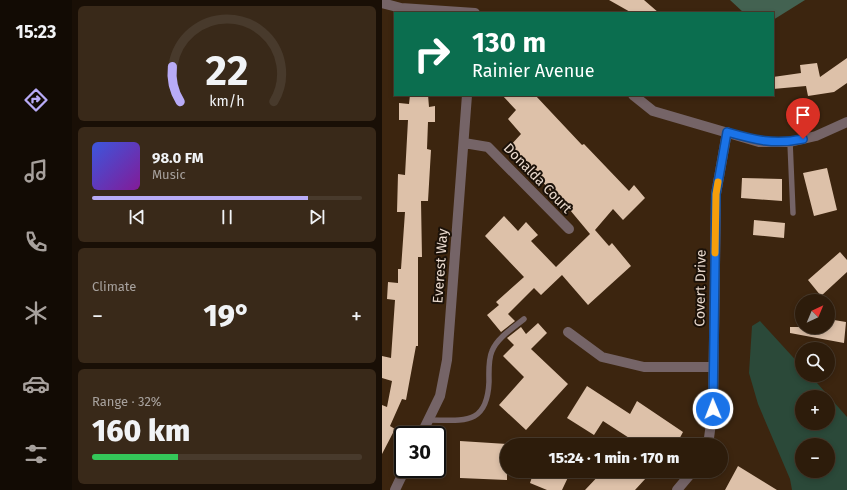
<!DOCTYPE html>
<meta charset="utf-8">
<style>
body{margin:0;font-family:"Fira Sans",sans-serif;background:#392919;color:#f1f3f6;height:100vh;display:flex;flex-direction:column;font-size:15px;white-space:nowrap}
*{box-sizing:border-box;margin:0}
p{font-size:13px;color:#a7a19d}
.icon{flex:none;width:22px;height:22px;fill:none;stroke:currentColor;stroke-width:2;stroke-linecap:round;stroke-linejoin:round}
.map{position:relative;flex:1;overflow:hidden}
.details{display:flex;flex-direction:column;gap:6px;padding:6px;background:#190f06;width:310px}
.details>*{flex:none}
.top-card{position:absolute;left:12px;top:12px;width:380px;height:84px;border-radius:0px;box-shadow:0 2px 6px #0003,0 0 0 1px #483a2c;background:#0b6e4f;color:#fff;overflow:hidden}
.needle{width:26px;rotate:44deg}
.fabs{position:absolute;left:413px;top:294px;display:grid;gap:8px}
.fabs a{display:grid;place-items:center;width:40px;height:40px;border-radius:50%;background:#2d1c0b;box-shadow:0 2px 6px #0003,0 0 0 1px #483a2c;font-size:20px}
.speed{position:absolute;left:12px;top:426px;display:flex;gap:8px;font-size:20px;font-weight:700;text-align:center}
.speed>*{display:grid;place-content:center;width:52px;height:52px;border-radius:50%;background:#2d1c0b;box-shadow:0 2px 6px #0003,0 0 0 1px #483a2c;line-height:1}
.speed .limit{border:2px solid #111;border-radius:6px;background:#fff;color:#111}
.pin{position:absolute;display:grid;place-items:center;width:34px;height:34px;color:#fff;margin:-41px -17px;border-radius:50% 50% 50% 0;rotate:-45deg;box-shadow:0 0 4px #0007}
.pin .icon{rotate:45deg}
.me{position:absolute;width:44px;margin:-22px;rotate:359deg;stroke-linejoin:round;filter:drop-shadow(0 0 3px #0008)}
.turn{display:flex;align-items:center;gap:14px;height:84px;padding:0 12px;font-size:18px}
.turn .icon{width:52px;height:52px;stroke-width:2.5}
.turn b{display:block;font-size:28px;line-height:34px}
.big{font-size:30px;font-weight:800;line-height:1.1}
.details .tile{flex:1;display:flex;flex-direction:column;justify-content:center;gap:6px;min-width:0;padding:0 14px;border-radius:6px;background:#392919}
.details .dial{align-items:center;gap:0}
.dial svg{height:104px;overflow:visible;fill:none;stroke:#483a2c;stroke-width:7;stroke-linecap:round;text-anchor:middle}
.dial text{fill:#f1f3f6;stroke:none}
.song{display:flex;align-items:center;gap:12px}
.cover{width:48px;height:48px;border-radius:6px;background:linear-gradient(135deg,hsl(230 70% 55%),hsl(290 70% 35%))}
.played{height:4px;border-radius:2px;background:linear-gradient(90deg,#b8abf7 80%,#483a2c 80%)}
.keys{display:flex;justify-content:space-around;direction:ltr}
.heat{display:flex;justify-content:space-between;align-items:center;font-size:22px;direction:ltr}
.charge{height:6px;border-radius:3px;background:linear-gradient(90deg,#34c759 32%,#483a2c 0)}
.trip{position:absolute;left:118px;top:438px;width:228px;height:40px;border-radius:20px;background:#2d1c0b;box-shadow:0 2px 6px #0003,0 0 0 1px #483a2c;font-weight:800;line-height:40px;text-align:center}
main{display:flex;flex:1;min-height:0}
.dock{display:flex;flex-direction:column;width:72px;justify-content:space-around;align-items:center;background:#120b04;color:#a7a19d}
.dock .icon{width:28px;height:28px}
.dock .current{color:#b8abf7}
.dock b{font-size:18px;color:#f1f3f6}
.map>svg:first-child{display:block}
</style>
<main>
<nav class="dock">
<b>15:23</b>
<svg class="icon current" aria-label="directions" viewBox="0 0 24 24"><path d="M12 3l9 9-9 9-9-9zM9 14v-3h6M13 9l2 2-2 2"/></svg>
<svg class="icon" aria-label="music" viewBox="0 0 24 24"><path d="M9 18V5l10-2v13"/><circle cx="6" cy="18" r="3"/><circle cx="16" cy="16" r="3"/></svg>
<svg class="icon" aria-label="phone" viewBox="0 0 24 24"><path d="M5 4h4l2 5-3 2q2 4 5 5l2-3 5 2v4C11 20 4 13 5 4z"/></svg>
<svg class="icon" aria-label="climate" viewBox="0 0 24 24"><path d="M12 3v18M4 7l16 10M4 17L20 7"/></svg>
<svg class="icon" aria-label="car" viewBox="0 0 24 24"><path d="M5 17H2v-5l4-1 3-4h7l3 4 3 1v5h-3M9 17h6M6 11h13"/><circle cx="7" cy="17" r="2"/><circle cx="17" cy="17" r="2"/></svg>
<svg class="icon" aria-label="filters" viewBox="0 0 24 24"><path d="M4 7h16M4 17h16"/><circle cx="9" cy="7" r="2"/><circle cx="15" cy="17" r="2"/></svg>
</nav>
<section class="details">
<div class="tile dial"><svg viewBox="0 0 100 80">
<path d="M14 69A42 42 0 1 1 86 69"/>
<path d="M14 69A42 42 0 0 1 8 42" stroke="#b8abf7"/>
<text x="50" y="56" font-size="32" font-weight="700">22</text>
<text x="50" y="72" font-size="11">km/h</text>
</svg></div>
<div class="tile">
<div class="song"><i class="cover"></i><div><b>98.0 FM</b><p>Music</p></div></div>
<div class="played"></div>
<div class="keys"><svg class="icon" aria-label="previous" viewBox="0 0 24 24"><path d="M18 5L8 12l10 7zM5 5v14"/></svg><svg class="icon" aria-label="pause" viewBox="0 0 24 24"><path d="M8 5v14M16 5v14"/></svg><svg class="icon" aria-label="next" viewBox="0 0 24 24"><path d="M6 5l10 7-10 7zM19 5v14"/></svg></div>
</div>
<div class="tile"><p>Climate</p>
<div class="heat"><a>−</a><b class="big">19°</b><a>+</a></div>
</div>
<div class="tile"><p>Range · 32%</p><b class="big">160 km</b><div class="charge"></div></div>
</section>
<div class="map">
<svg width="465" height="490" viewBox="0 0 465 490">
<rect width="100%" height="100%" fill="#3c250f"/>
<path fill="#2b4939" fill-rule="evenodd" d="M 378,321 L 420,367 L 420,375 L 428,375 L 465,417 L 465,490 L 410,490 L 408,479 L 376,404 L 367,373 L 370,326 ZM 420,397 L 446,397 L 446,423 L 420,423 ZM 420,445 L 446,445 L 446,471 L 420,471 Z"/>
<path fill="#436251" d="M 348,0 L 423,0 L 391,20 L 391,13 L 362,13 Z"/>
<path fill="#ddc1a9" d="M 227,0 L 262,0 L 277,13 L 250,13 Z
M 465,58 L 465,83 L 452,92 L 426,96 L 424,86 L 391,89 L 391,77 L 419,73 L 418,65 L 435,63 L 438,77 Z
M 28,95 L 46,95 L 47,107 L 53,106 L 53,122 L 46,122 L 45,149 L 49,150 L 46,201 L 39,201 L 40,257 L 36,257 L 36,346 L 34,346 L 24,400 L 20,399 L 8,426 L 13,429 L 0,454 L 0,405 L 5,407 L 10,381 L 0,378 L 0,356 L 9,358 L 13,300 L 5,299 L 6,282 L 16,283 L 16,269 L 19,269 L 23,212 L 15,212 L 16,174 L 23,175 L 26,120 L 17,120 L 17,103 L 27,104 Z
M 120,95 L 153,95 L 200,145 L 202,144 L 247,191 L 252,185 L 263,198 L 241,220 L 231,209 L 213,230 L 227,246 L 230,243 L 249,266 L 206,305 L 180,275 L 159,295 L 152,288 L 126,314 L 133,321 L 119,332 L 105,315 L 117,305 L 114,302 L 142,277 L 103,236 L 122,216 L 136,231 L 144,222 L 156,235 L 149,241 L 174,267 L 208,234 L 188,210 L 184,213 L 173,201 L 175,198 L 128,146 L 139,134 L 126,119 L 134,110 Z
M 445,168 L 455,210 L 432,216 L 421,173 Z
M 360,178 L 400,179 L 400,201 L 359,198 Z
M 372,220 L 403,223 L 402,238 L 371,235 Z
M 458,252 L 465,260 L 465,272 L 439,296 L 426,280 Z
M 446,319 L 464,322 L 462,343 L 408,333 L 408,327 L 446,327 Z
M 156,323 L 165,333 L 149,349 L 186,384 L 144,430 L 117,405 L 142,377 L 121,356 L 132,345 L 125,338 L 139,327 L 144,334 Z
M 205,386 L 248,414 L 255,401 L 301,432 L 294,445 L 258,445 L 221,421 L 212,435 L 185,418 Z
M 78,441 L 125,444 L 125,480 L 78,478 Z
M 356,466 L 395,490 L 343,490 Z
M 152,471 L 189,471 L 180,490 L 165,490 L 148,483 Z
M 221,471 L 257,471 L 264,478 L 253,490 L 203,490 Z"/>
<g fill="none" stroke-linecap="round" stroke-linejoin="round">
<path stroke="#756467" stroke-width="5.5" d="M 408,142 L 411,213
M 46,420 C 80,420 105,427 107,382 C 107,373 106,360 110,351 C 115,338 131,328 142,319"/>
<path stroke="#756467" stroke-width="10" d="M 0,3 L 19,8 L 93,13
M 251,95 L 271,111 L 377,142 L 408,142 L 434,136 L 465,122
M 82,143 L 106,147 L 187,229
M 186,332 L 220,357 L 262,367 L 331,367
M 39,435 L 58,396 L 65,360 L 85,95
M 326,445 L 331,409 L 334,194 L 345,132
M 13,490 L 23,469
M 295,490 L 311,471"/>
</g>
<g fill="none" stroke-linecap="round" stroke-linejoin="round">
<g stroke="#114b97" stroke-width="10">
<path id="route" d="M 331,409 L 334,194 L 345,132 C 373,140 392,145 421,139"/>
</g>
<use href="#route" stroke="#1a73e8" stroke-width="7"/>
<path stroke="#f59e0b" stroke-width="7" d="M 333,253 L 334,194 L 336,182"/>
</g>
<g text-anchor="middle" stroke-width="4" stroke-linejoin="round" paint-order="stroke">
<g font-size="14" fill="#eadace" stroke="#1b1108">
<text transform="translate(156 178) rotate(46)" y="5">Donalda Court</text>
<text transform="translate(58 266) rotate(-86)" y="5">Everest Way</text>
<text transform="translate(318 288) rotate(-89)" y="5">Covert Drive</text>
</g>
</g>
</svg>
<div class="fabs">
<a><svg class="needle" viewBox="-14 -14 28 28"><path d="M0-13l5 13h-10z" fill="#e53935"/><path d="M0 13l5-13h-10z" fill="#a7a19d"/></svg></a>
<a><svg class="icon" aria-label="search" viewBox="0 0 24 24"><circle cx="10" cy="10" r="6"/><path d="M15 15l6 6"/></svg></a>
<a>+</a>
<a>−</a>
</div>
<div class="speed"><div class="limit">30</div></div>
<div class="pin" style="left:421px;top:139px;background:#d93025"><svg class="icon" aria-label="arrive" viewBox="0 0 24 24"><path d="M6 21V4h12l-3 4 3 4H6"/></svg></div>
<svg class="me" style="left:331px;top:409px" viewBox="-20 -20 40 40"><circle r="17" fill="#1a73e8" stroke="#fff" stroke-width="3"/><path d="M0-11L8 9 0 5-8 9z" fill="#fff"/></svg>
<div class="trip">15:24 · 1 min · 170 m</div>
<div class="top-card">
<div class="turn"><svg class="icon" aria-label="right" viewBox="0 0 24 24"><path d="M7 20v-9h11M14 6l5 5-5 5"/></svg><div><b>130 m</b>Rainier Avenue</div></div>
</div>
</div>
</main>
